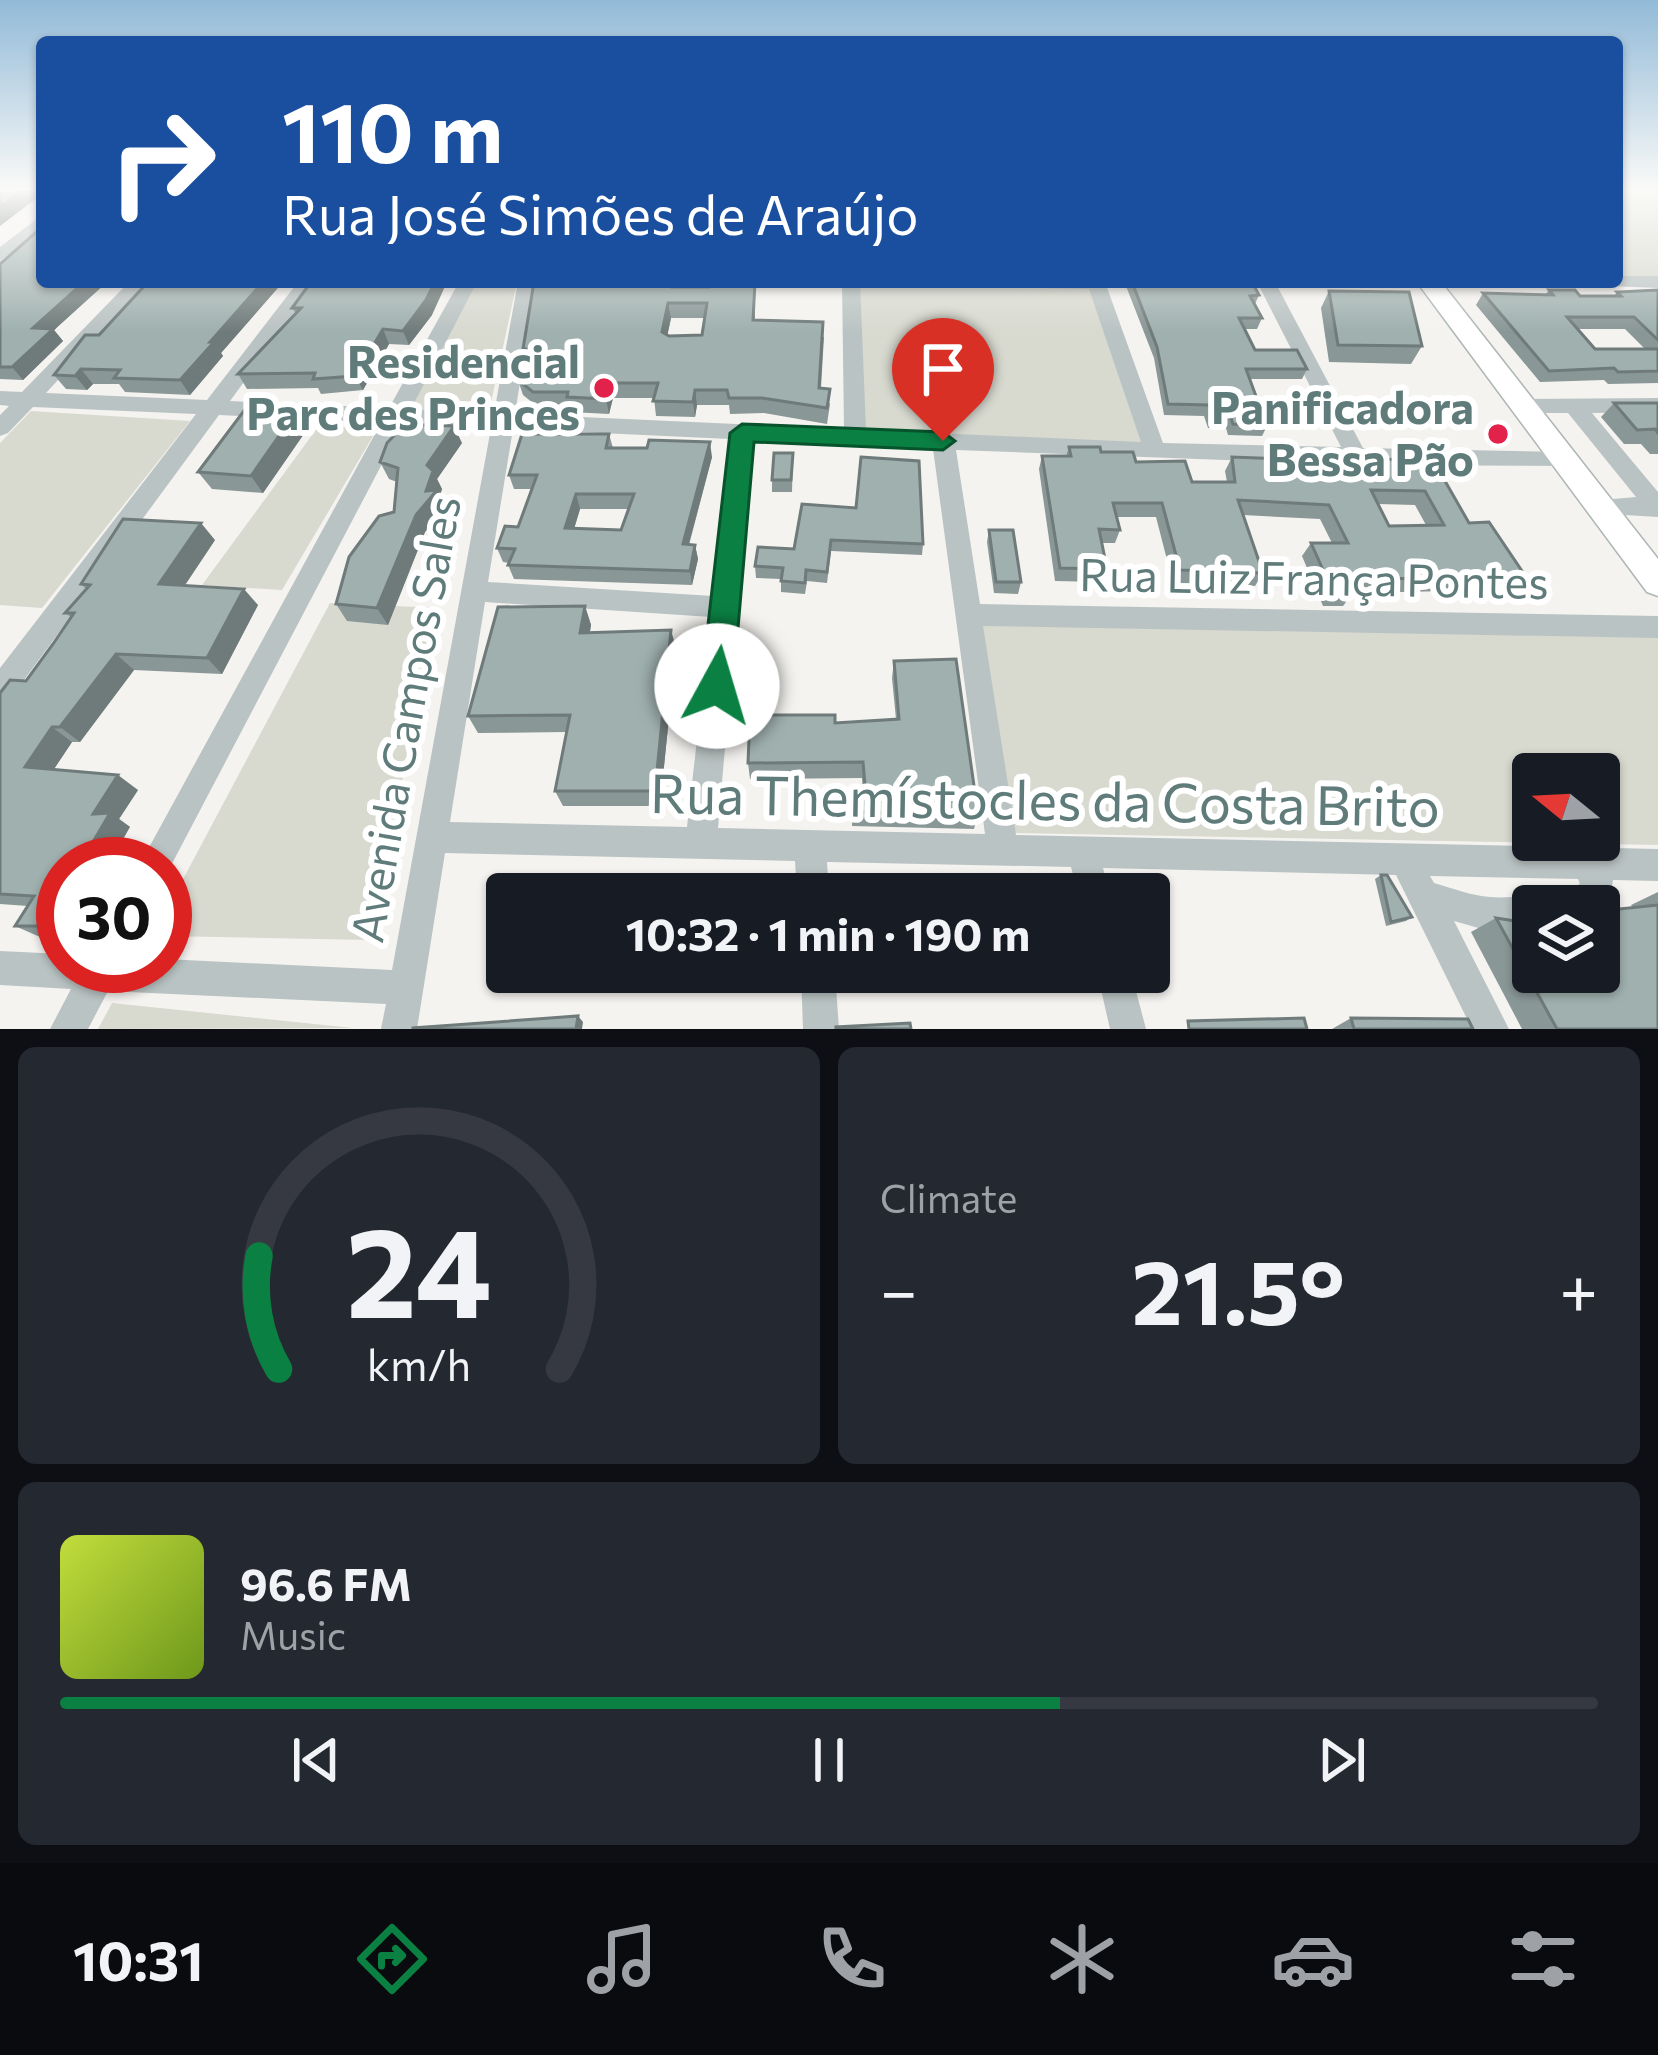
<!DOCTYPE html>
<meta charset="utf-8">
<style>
body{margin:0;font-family:Commissioner,sans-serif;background:#242831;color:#f1f3f6;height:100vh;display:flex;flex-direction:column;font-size:45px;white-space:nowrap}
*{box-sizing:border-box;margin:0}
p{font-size:39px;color:#9ea1a6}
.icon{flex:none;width:66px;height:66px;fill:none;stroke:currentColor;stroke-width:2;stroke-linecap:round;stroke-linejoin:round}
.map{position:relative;height:1029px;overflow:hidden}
.sheet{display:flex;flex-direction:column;gap:18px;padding:18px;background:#0d0f14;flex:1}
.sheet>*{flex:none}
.top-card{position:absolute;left:36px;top:36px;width:1587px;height:252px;border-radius:12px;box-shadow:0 3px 9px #0004;background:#1a4fa0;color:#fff;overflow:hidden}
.needle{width:78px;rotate:288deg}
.tools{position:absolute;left:1512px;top:753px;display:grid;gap:24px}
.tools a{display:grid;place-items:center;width:108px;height:108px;border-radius:12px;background:#171b24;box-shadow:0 3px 9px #0004;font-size:60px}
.speed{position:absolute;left:36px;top:837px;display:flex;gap:24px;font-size:60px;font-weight:700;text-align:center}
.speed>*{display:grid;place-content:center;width:156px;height:156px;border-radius:50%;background:#171b24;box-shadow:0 3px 9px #0004;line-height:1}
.speed .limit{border:18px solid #d22;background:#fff;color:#111}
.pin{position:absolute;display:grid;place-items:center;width:102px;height:102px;color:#fff;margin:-123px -51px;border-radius:50% 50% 50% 0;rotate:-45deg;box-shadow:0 0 12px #0007}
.pin .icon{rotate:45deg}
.me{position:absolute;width:132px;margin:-66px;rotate:6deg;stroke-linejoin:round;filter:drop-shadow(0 0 9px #0008)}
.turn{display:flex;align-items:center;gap:42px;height:252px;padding:0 48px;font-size:54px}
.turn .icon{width:156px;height:156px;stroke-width:2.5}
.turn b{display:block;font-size:84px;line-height:102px}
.big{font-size:90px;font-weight:700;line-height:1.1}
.sheet .widget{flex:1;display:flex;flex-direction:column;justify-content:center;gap:18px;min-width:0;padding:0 42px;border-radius:18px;background:#242831}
.sheet .dial{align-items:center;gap:0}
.dial svg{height:312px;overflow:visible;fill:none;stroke:#363941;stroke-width:7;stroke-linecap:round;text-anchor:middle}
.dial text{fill:#f1f3f6;stroke:none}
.song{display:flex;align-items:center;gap:36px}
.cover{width:144px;height:144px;border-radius:18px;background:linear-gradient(135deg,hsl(70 70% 55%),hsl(80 70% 35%))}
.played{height:12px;border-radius:6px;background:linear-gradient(90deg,#0b8043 65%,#363941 65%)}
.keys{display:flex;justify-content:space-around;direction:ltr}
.heat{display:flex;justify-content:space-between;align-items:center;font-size:66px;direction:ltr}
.sheet .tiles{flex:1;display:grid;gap:18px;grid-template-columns:1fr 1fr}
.widget:last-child{grid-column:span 2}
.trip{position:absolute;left:486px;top:873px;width:684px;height:120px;border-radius:12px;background:#171b24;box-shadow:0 3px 9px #0004;font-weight:700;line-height:120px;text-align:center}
.dock{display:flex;height:192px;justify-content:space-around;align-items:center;background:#090b0e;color:#9ea1a6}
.dock .icon{width:84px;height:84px}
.dock .selected{color:#0b8043}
.dock b{font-size:54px;color:#f1f3f6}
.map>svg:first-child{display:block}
</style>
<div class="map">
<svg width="1658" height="1029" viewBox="0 0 1658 1029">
<rect width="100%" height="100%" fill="#f5f3f0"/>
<path fill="#d8d9cf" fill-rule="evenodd" d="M 1617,188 L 1658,188 L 1658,283 L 1503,282 L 1617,282 Z
M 477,282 L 517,282 L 489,412 L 409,409 Z
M 851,282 L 1096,284 L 1155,451 L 855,437 Z
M 31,411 L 190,421 L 42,608 L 0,605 L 0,443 Z
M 379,426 L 282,590 L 202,585 L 318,427 Z
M 330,603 L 437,608 L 370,940 L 165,936 L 165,913 Z
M 982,625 L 1658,632 L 1658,845 L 1012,833 ZM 1533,774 L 1599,774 L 1599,840 L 1533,840 Z
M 112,1003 L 353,1028 L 98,1029 Z"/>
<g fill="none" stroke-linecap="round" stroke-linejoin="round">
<g stroke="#acb6b5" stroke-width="3">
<path id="major" d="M 1417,282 L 1441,282 L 1658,559 L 1658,596 L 1647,592 Z"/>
</g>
<path fill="#bac3c3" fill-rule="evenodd" d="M 42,215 L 42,229 L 0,261 L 0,247 Z
M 1617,276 L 1658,276 L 1658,288 L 1610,286 L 1608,282 L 1617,282 Z
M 129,282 L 148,282 L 46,393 L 207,400 L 298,282 L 317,282 L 230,401 L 389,408 L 459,282 L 477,282 L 411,409 L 494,413 L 518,282 L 536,282 L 515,414 L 844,429 L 842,282 L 860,282 L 866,430 L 1141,442 L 1089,289 L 1036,288 L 1027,282 L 1105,282 L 1163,443 L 1341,447 L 1257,282 L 1275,282 L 1363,448 L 1562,452 L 1570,454 L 1573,460 L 1570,466 L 1357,465 L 956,450 L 980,604 L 1658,616 L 1658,638 L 983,626 L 1016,835 L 1658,849 L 1658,881 L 1613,880 L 1607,913 L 1599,916 L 1599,906 L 1533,906 L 1533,926 L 1489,931 L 1454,921 L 1509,1029 L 1472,1029 L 1396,875 L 1103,868 L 1110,894 L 1078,894 L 1071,867 L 827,862 L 829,894 L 797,894 L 795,861 L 445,853 L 417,1029 L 381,1029 L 386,1004 L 108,991 L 88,1029 L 50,1029 L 71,989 L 0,985 L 0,951 L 63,954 L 63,966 L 165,966 L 165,959 L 392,970 L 491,428 L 403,424 L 165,877 L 165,864 L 141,864 L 146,853 L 381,423 L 219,415 L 10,699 L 0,702 L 0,668 L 196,414 L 33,407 L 8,433 L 0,436 L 0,415 L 9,406 L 0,405 L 0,391 L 22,392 ZM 513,429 L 730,439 L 713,596 L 488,582 ZM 752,440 L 933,449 L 985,834 L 718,828 ZM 485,602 L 711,617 L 687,827 L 450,822 ZM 1430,876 L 1578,879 L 1580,884 C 1560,893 1515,899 1490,897 C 1472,896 1452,888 1434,883 Z
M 1658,398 L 1658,412 L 1592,413 L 1658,492 L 1658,517 L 1591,513 L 1587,507 L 1591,501 L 1636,497 L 1568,413 L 1524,413 L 1513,406 L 1524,399 Z
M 801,972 L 835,972 L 839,1029 L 803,1029 Z
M 1097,972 L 1131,972 L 1146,1029 L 1110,1029 Z"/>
<use href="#major" fill="#fff" fill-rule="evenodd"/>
</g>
<path fill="#899796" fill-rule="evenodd" d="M 0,264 L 42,282 L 107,282 L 54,330 L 63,341 L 23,380 L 0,379 Z
M 148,282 L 283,282 L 221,353 L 223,356 L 190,395 L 125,392 L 119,384 L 93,384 L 87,390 L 66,389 L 54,375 L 99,335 Z
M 539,282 L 678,282 L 677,287 L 709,287 L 755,282 L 755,320 L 824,337 L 821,388 L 830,404 L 827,424 L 764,413 L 730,414 L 729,405 L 697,405 L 695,417 L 656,416 L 654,398 L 613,398 L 609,414 L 571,412 L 570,407 L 538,407 L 523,395 L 518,380 L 525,358 L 523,349 ZM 671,318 L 705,318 L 702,335 L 667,335 Z
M 1127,282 L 1252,282 L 1259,295 L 1255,304 L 1262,318 L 1257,329 L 1244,329 L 1255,350 L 1307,369 L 1302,379 L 1250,379 L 1267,426 L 1262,436 L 1228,435 L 1226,428 L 1208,428 L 1204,416 L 1164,415 L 1154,358 L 1126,286 Z
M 1549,290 L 1580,296 L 1614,296 L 1617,292 L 1658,290 L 1658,383 L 1608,384 L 1604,380 L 1540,382 L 1476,305 L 1483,293 L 1545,295 ZM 1577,329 L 1625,329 L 1645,349 L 1595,349 Z
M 1329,291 L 1422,346 L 1411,364 L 1329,362 L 1321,308 Z
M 292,308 L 432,315 L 409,345 L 389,344 L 363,390 L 321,394 L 318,388 L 247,389 L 238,374 L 296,314 Z
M 1614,403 L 1658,403 L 1658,454 L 1650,454 L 1641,444 L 1624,444 L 1601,417 Z
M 308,428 L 263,493 L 212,489 L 198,472 Z
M 609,434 L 613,448 L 712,457 L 689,545 L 695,545 L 698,559 L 692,585 L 514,579 L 508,565 L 509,563 L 503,562 L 497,548 L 518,527 L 531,489 L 514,489 L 509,475 ZM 580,509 L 629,509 L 621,530 L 574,529 Z
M 462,443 L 437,479 L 442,489 L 440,495 L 445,507 L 425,532 L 388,625 L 347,621 L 336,604 L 394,512 L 397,482 L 389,479 L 380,462 Z
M 1069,447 L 1136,462 L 1192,482 L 1227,482 L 1225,471 L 1232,457 L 1317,467 L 1361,467 L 1366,459 L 1433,460 L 1469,523 L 1526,577 L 1513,590 L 1486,591 L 1480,597 L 1452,597 L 1449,591 L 1353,593 L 1343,606 L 1323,606 L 1302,556 L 1311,543 L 1332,543 L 1320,519 L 1243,515 L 1263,573 L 1255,586 L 1173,583 L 1156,517 L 1117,517 L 1120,530 L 1115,543 L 1101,543 L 1107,569 L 1102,582 L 1055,581 L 1039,469 L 1042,456 L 1066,456 ZM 1378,504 L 1415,505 L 1426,525 L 1389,526 Z
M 793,453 L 792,492 L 772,492 L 772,480 Z
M 802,504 L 923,544 L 922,555 L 831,551 L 827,583 L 807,581 L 805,594 L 781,592 L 781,579 L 756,578 L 755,566 L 794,549 Z
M 989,530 L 1021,582 L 1018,594 L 994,593 L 987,542 Z
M 215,540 L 185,585 L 258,605 L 222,674 L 134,670 L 80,742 L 72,742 L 54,769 L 138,790 L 119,819 L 130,827 L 63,864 L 63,938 L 40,937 L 15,926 L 28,906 L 0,904 L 0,693 L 26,681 L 71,617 L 65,613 L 86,589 L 81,584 Z
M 585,606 L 591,625 L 590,633 L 676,648 L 660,806 L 563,806 L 555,791 L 567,732 L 478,733 L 468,716 Z
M 894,661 L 978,814 L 974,829 L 852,826 L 853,796 L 863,797 L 862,778 L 750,779 L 748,763 L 835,723 L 896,719 L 892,678 Z
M 1381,875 L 1412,917 L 1406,921 L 1386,926 L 1375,879 Z
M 1658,892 L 1658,1029 L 1522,1029 L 1471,932 L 1496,918 L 1515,921 L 1633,908 L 1631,905 Z
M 1351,1018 L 1473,1029 L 1332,1029 Z"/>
<path fill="#6f7b7a" d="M 25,188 L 42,188 L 42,194 L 0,226 L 0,207 Z
M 84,282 L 107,282 L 54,330 L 63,341 L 23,380 L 12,367 L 33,328 Z
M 263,282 L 283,282 L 221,353 L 223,356 L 190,395 L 180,380 L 210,342 Z
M 435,282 L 447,282 L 432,315 L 409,345 L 403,331 Z
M 668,303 L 671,318 L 665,347 L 662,332 Z
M 383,329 L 389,344 L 363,390 L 355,376 Z
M 81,369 L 93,384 L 87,390 L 75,376 Z
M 609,383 L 613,398 L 609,414 L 606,399 Z
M 695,390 L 697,405 L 695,417 L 693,402 Z
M 297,410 L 308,428 L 263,493 L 251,476 Z
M 454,426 L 462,443 L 437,479 L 442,489 L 440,495 L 445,507 L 425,532 L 388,625 L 377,608 L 426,491 L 427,465 Z
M 710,442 L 712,457 L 685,558 L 683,544 Z
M 576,494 L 580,509 L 570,542 L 565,528 Z
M 201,523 L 215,540 L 175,600 L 159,584 Z
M 695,545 L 698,559 L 692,585 L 690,571 Z
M 244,589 L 258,605 L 222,674 L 207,658 Z
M 585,606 L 591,625 L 586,651 L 580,633 Z
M 671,630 L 676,648 L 660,806 L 655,791 Z
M 116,654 L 134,670 L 80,742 L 60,727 Z
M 52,727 L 72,742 L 46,781 L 25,767 Z
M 118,775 L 138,790 L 119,819 L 130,827 L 109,864 L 80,864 L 93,814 Z
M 63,892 L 63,936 L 43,926 Z
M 578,1016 L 583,1022 L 582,1029 L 576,1029 Z"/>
<path fill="#9fb0ae" stroke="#6f7b7a" stroke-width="3" fill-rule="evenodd" d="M 0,188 L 25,188 L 0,207 Z
M 42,227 L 42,282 L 84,282 L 33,328 L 53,329 L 12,367 L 0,367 L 0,264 Z
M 148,282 L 263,282 L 210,342 L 214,342 L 180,380 L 114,378 L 120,370 L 81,369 L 75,376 L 54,375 L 85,335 L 99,335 Z
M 319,282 L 435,282 L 426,300 L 403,331 L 383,329 L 355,376 L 313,379 L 315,373 L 238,374 L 301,308 L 292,308 L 308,286 L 316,286 Z
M 539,282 L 673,282 L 672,287 L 709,287 L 710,282 L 755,282 L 753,320 L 823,322 L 819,388 L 830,389 L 827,408 L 762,398 L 729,398 L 727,390 L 695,390 L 693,402 L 653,401 L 658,383 L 609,383 L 606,399 L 567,397 L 568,392 L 533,392 L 518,380 L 528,349 L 523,349 L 533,288 ZM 668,303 L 707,303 L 702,335 L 669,336 L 662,332 Z
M 1132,282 L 1252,282 L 1259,295 L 1250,296 L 1262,318 L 1239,318 L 1255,350 L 1297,350 L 1307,369 L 1246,369 L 1267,426 L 1233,424 L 1231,418 L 1212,417 L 1209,405 L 1168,404 L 1157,347 Z
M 1549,290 L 1575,290 L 1580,296 L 1621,296 L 1617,292 L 1658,290 L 1658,340 L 1634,317 L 1567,317 L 1595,349 L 1658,349 L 1658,371 L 1618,372 L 1614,368 L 1549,371 L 1483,293 L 1553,295 Z
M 1329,291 L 1409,292 L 1422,346 L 1338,345 Z
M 1614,403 L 1658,403 L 1658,433 L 1655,429 L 1637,430 Z
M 246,408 L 297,410 L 251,476 L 198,472 Z
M 405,424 L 454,426 L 427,465 L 433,471 L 426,491 L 437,490 L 416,515 L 377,608 L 336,604 L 349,557 L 379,516 L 394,512 L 398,468 L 380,462 L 387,443 Z
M 522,434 L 609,434 L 606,448 L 647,448 L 649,440 L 710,442 L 683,544 L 695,545 L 690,571 L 508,565 L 515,549 L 497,548 L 505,526 L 518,527 L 537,475 L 509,475 ZM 576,494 L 634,494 L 621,530 L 565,528 Z
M 1069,447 L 1100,447 L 1101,452 L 1133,452 L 1136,462 L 1185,461 L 1192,482 L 1235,482 L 1232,457 L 1313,460 L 1317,467 L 1370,467 L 1366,459 L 1433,460 L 1469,523 L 1489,522 L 1526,577 L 1489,578 L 1493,583 L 1464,584 L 1460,577 L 1347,580 L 1353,593 L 1333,592 L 1311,543 L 1348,543 L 1329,505 L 1238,500 L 1263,573 L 1180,570 L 1162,503 L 1113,503 L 1120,530 L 1099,529 L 1107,569 L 1060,568 L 1042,456 L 1071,456 ZM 1371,490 L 1425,491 L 1444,525 L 1389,526 Z
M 774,453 L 793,453 L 791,480 L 772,480 Z
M 861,457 L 919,461 L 923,544 L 831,540 L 827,572 L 806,570 L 805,583 L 781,581 L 783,568 L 755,566 L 758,547 L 794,549 L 802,504 L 856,508 Z
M 123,519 L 201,523 L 159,584 L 244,589 L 207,658 L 116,654 L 60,727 L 52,727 L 25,767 L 118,775 L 93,814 L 110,813 L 80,864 L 63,864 L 63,892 L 43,926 L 15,926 L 34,896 L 0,894 L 0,693 L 10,680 L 26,681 L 53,644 L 74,613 L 65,613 L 90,585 L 81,584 Z
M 989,530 L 1013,530 L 1021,582 L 996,582 Z
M 585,606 L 580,633 L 671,630 L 655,791 L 555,791 L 570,715 L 468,716 L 498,607 Z
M 956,659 L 978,814 L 852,812 L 853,796 L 866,797 L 863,762 L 748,763 L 750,715 L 835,715 L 835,723 L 899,719 L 894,661 Z
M 1381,875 L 1387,875 L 1412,917 L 1391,922 Z
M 1658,905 L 1658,1029 L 1557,1029 L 1496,918 L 1515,921 L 1533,919 L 1533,972 L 1599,972 L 1599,911 Z
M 578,1016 L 576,1029 L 413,1029 L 413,1028 Z
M 1304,1018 L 1307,1029 L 1189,1029 L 1188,1021 Z
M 1351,1018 L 1468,1019 L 1473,1029 L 1354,1029 Z
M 910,1023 L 911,1029 L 836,1029 L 836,1027 Z"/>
<linearGradient id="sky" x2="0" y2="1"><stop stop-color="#92bad8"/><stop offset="0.57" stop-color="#fafaf8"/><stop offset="1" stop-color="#fafaf8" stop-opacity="0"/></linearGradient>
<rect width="1658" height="332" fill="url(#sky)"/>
<path fill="#0b8043" stroke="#07532c" stroke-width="3" d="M 742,424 L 943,432 L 955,441 L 943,450 L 754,442 L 733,686 L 728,696 L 717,700 L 706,696 L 701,686 L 730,433 Z"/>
<g fill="#e3224b" stroke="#fff" stroke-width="4.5">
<circle cx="604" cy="388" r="12"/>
<circle cx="1498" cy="434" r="12"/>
</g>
<g text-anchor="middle" stroke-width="12" stroke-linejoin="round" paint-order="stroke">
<g font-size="45" font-weight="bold" fill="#5f7c7b" stroke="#fff" text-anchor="end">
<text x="580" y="378">Residencial<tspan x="580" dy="52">Parc des Princes</tspan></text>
<text x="1474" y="424">Panificadora<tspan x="1474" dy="52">Bessa Pão</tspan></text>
</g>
<g font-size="45" fill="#5f7c7b" stroke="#fff">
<text transform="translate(1314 579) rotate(1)" y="16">Rua Luiz França Pontes</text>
<text transform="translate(406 719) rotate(-80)" y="16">Avenida Campos Sales</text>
</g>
<g font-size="54" fill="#5f7c7b" stroke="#fff">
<text transform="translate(1045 801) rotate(1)" y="19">Rua Themístocles da Costa Brito</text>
</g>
</g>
</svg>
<div class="tools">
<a><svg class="needle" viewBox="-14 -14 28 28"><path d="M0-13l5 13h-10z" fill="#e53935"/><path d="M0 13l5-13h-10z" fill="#9ea1a6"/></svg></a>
<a><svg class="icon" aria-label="layers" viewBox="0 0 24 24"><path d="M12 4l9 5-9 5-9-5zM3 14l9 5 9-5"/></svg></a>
</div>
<div class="speed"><div class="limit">30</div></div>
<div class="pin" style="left:943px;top:441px;background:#d93025"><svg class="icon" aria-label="arrive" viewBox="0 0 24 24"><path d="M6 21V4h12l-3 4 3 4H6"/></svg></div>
<svg class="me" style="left:717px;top:686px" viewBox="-20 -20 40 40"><circle r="19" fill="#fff"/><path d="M0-13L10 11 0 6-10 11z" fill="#0b8043"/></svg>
<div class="trip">10:32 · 1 min · 190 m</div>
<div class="top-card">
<div class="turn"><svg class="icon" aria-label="right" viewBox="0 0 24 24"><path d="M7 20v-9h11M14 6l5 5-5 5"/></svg><div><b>110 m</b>Rua José Simões de Araújo</div></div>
</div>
</div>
<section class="sheet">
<div class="tiles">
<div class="widget dial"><svg viewBox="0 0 100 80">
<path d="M14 69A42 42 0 1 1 86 69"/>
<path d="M14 69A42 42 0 0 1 9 40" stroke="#0b8043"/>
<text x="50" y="56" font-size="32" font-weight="700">24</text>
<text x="50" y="72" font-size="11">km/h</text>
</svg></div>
<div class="widget"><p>Climate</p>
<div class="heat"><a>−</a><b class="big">21.5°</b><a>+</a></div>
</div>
<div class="widget">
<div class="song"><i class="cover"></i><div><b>96.6 FM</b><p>Music</p></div></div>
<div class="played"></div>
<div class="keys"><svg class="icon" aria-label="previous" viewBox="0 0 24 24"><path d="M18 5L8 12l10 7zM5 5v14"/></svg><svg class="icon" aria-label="pause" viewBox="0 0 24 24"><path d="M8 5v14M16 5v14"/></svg><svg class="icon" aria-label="next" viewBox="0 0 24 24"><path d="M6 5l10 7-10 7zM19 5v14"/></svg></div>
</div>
</div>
</section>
<nav class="dock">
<b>10:31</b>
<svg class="icon selected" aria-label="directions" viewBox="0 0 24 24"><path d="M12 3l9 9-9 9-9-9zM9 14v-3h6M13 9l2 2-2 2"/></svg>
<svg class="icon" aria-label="music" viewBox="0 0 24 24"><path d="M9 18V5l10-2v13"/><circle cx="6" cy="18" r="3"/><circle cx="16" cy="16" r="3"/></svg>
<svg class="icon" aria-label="phone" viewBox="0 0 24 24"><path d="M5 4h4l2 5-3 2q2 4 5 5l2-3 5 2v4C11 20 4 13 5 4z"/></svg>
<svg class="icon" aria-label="climate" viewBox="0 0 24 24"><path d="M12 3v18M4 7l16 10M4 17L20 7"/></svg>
<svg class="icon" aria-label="car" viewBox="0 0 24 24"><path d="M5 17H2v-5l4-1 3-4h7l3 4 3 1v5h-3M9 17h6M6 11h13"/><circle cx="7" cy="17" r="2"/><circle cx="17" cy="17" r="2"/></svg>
<svg class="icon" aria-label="filters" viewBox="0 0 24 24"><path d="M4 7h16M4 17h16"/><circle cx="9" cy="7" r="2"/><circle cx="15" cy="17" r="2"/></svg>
</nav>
